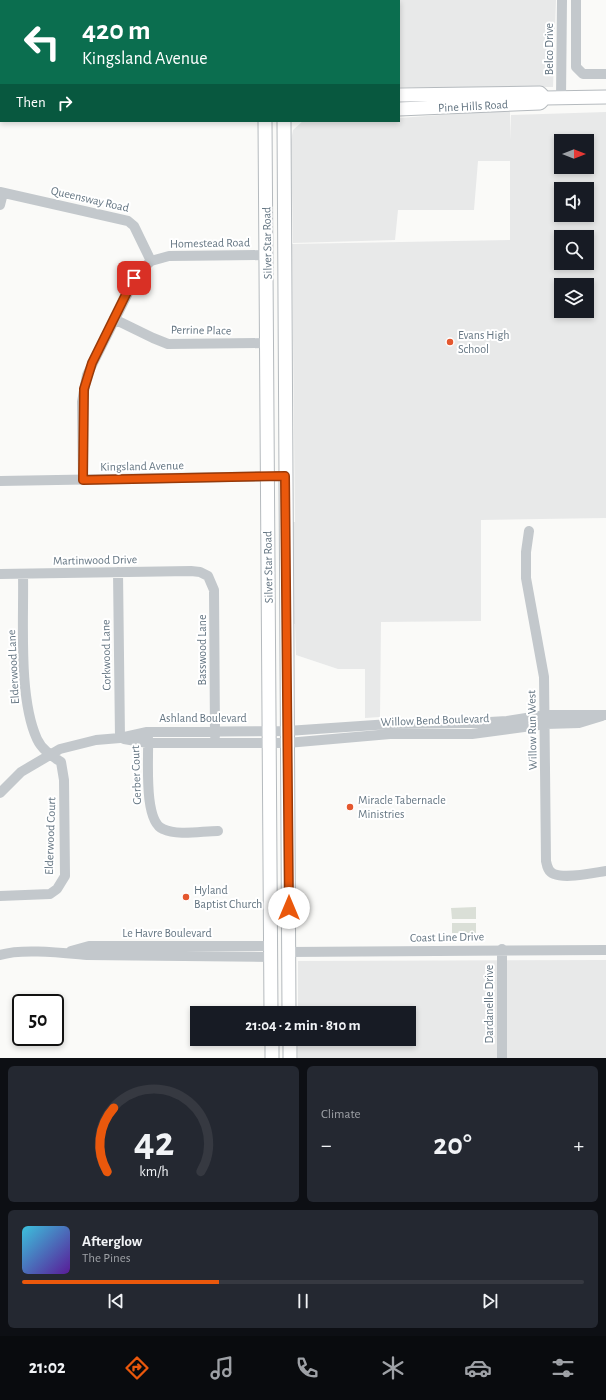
<!DOCTYPE html>
<meta charset="utf-8">
<style>
body{margin:0;font-family:"Alegreya Sans",sans-serif;background:#242831;color:#f1f3f6;height:100vh;display:flex;flex-direction:column;font-size:15px;white-space:nowrap}
*{box-sizing:border-box;margin:0}
p{font-size:13px;color:#9ea1a6}
.icon{flex:none;width:22px;height:22px;fill:none;stroke:currentColor;stroke-width:2;stroke-linecap:round;stroke-linejoin:round}
.map{position:relative;height:1058px;overflow:hidden}
.details{display:flex;flex-direction:column;gap:8px;padding:8px;background:#0d0f14;flex:1}
.details>*{flex:none}
.guide{position:absolute;left:0px;top:0px;width:400px;height:122px;box-shadow:0 2px 6px #0003;background:#0b6e4f;color:#fff;overflow:hidden}
.needle{width:26px;rotate:90deg}
.controls{position:absolute;left:554px;top:134px;display:grid;gap:8px}
.controls a{display:grid;place-items:center;width:40px;height:40px;border-radius:0px;background:#171b24;box-shadow:0 2px 6px #0003;font-size:20px}
.speed{position:absolute;left:12px;top:994px;display:flex;gap:8px;font-size:20px;font-weight:700;text-align:center}
.speed>*{display:grid;place-content:center;width:52px;height:52px;border-radius:50%;background:#171b24;box-shadow:0 2px 6px #0003;line-height:1}
.speed .limit{border:2px solid #111;border-radius:6px;background:#fff;color:#111}
.pin{position:absolute;display:grid;place-items:center;width:34px;height:34px;color:#fff;margin:-17px;border-radius:8px;box-shadow:0 2px 6px #0006}
.me{position:absolute;width:44px;margin:-22px;rotate:0deg;stroke-linejoin:round;filter:drop-shadow(0 0 3px #0008)}
.turn{display:flex;align-items:center;gap:14px;height:84px;padding:0 16px;font-size:18px}
.turn .icon{width:52px;height:52px;stroke-width:2.5}
.turn b{display:block;font-size:28px;line-height:34px}
.then{display:flex;align-items:center;height:38px;padding:0 16px;background:#0003;gap:8px;font-size:15px}
.big{font-size:30px;font-weight:700;line-height:1.1}
.details .widget{flex:1;display:flex;flex-direction:column;justify-content:center;gap:6px;min-width:0;padding:0 14px;border-radius:6px;background:#242831}
.details .dial{align-items:center;gap:0}
.dial svg{height:104px;overflow:visible;fill:none;stroke:#363941;stroke-width:7;stroke-linecap:round;text-anchor:middle}
.dial text{fill:#f1f3f6;stroke:none}
.song{display:flex;align-items:center;gap:12px}
.cover{width:48px;height:48px;border-radius:6px;background:linear-gradient(135deg,hsl(190 70% 55%),hsl(270 70% 35%))}
.played{height:4px;border-radius:2px;background:linear-gradient(90deg,#ea580c 35%,#363941 35%)}
.keys{display:flex;justify-content:space-around;direction:ltr}
.heat{display:flex;justify-content:space-between;align-items:center;font-size:22px;direction:ltr}
.details .tiles{flex:1;display:grid;gap:8px;grid-template-columns:1fr 1fr}
.widget:last-child{grid-column:span 2}
.trip{position:absolute;left:190px;top:1006px;width:226px;height:40px;border-radius:0px;background:#171b24;box-shadow:0 2px 6px #0003;font-weight:700;line-height:40px;text-align:center}
.tab-bar{display:flex;height:64px;justify-content:space-around;align-items:center;background:#090b0e;color:#9ea1a6}
.tab-bar .icon{width:28px;height:28px}
.tab-bar .current{color:#ea580c}
.tab-bar b{font-size:18px;color:#f1f3f6}
.map>svg:first-child{display:block}
</style>
<div class="map">
<svg width="606" height="1058" viewBox="0 0 606 1058">
<rect width="100%" height="100%" fill="#fafaf8"/>
<path fill="#e8e9e9" fill-rule="evenodd" d="M 292,0 L 556,0 L 553,87 L 399,87 L 399,1 Z
M 510,110 L 510,140 L 511,115 L 606,112 L 606,518 L 481,520 L 481,621 L 381,622 L 380,717 L 365,718 L 365,669 L 338,669 L 296,655 L 295,624 L 292,624 L 292,522 L 295,522 L 292,244 L 510,240 L 510,161 L 478,161 L 474,210 L 398,210 L 395,240 L 293,243 L 291,141 L 293,130 L 303,121 L 399,121 L 399,118 ZM 561,141 L 587,141 L 587,167 L 561,167 ZM 561,189 L 587,189 L 587,215 L 561,215 ZM 561,237 L 587,237 L 587,263 L 561,263 ZM 561,285 L 587,285 L 587,311 L 561,311 Z
M 606,960 L 606,1058 L 298,1058 L 298,1039 L 409,1039 L 409,1013 L 298,1013 L 298,961 Z"/>
<path fill="#dadfd7" d="M 476,907 L 476,919 L 452,919 L 451,908 Z
M 452,923 L 476,923 L 476,933 L 452,933 Z"/>
<g fill="none" stroke-linecap="round" stroke-linejoin="round">
<g stroke="#b5babe" stroke-width="15">
<path id="major" d="M 265,0 L 265,1
M 284,0 L 284,1
M 0,88 L 1,88
M 399,95 L 540,93 L 545,98
M 399,109 L 540,103 L 545,98 L 606,97
M 265,121 L 271,1013
M 284,121 L 289,1013
M 272,1039 L 272,1058
M 290,1039 L 290,1058"/>
</g>
<path stroke="#c3c8cc" stroke-width="10" d="M 576,0 L 576,67 L 583,74 L 606,74
M 561,98 L 562,0
M 0,192 L 128,221 L 134,226 L 151,261
M 0,205 L 3,193
M 114,319 L 153,338 L 168,344 L 268,343
M 83,480 L 82,402 L 87,375 L 138,273 L 151,261 L 169,256 L 267,255
M 0,481 L 285,476
M 529,531 L 526,552 L 526,578 L 544,677 L 546,861 C 547,866 548,872 554,874 C 566,879 593,873 606,871
M 118,572 L 120,738
M 0,574 L 191,571 L 200,572 L 208,576 L 214,590 L 215,736
M 148,738 C 149,757 143,821 163,829 C 178,836 202,831 218,831
M 124,739 L 148,743 L 287,743 L 390,734 L 472,734 L 546,724 L 579,723 L 602,716
M 0,793 L 21,772 L 60,749 L 96,740 L 120,738 L 147,732 L 287,731 L 390,724 L 472,723 L 507,721 L 545,715 L 606,715
M 0,896 L 50,894 L 57,889 L 65,876 L 64,780 L 61,762 C 52,756 42,750 37,739 C 18,697 24,621 23,574
M 502,949 L 502,1058
M 71,951 L 89,946 L 271,946
M 289,952 L 606,950
M 0,955 C 21,948 64,953 87,955 L 271,957"/>
<use href="#major" stroke="#fff" stroke-width="13"/>
</g>
<g fill="none" stroke-linecap="round" stroke-linejoin="round">
<g stroke="#983908" stroke-width="10">
<path id="route" d="M 134,278 L 92,363 L 84,389 L 83,480 L 285,476 L 289,908"/>
</g>
<use href="#route" stroke="#ea580c" stroke-width="7"/>
</g>
<g fill="#e4572e" stroke="#fff" stroke-width="1.5">
<circle cx="450" cy="342" r="4"/>
<circle cx="350" cy="807" r="4"/>
<circle cx="186" cy="897" r="4"/>
</g>
<g text-anchor="middle" stroke-width="4" stroke-linejoin="round" paint-order="stroke">
<g font-size="12" fill="#657683" stroke="#fff">
<text transform="translate(549 49) rotate(-90)" y="4">Belco Drive</text>
<text transform="translate(473 106) rotate(-3)" y="4">Pine Hills Road</text>
<text transform="translate(90 199) rotate(13)" y="4">Queensway Road</text>
<text transform="translate(210 243) rotate(-1)" y="4">Homestead Road</text>
<text transform="translate(267 243) rotate(-91)" y="4">Silver Star Road</text>
<text transform="translate(201 330) rotate(1)" y="4">Perrine Place</text>
<text transform="translate(142 466) rotate(-1)" y="4">Kingsland Avenue</text>
<text transform="translate(95 560) rotate(-1)" y="4">Martinwood Drive</text>
<text transform="translate(268 567) rotate(-91)" y="4">Silver Star Road</text>
<text transform="translate(202 650) rotate(-90)" y="4">Basswood Lane</text>
<text transform="translate(106 655) rotate(-91)" y="4">Corkwood Lane</text>
<text transform="translate(13 667) rotate(-93)" y="4">Elderwood Lane</text>
<text x="203" y="722">Ashland Boulevard</text>
<text transform="translate(435 720) rotate(-2)" y="4">Willow Bend Boulevard</text>
<text transform="translate(532 730) rotate(-91)" y="4">Willow Run West</text>
<text transform="translate(136 775) rotate(-92)" y="4">Gerber Court</text>
<text transform="translate(50 836) rotate(-88)" y="4">Elderwood Court</text>
<text x="167" y="937">Le Havre Boulevard</text>
<text transform="translate(447 937) rotate(-1)" y="4">Coast Line Drive</text>
<text transform="translate(489 1004) rotate(-90)" y="4">Dardanelle Drive</text>
</g>
<g font-size="12" fill="#657683" stroke="#fff" text-anchor="start">
<text x="458" y="339">Evans High<tspan x="458" dy="14">School</tspan></text>
<text x="358" y="804">Miracle Tabernacle<tspan x="358" dy="14">Ministries</tspan></text>
<text x="194" y="894">Hyland<tspan x="194" dy="14">Baptist Church</tspan></text>
</g>
</g>
</svg>
<div class="controls">
<a><svg class="needle" viewBox="-14 -14 28 28"><path d="M0-13l5 13h-10z" fill="#e53935"/><path d="M0 13l5-13h-10z" fill="#9ea1a6"/></svg></a>
<a><svg class="icon" aria-label="sound" viewBox="0 0 24 24"><path d="M4 9h4l5-4v14l-5-4H4zM17 9q2 3 0 6"/></svg></a>
<a><svg class="icon" aria-label="search" viewBox="0 0 24 24"><circle cx="10" cy="10" r="6"/><path d="M15 15l6 6"/></svg></a>
<a><svg class="icon" aria-label="layers" viewBox="0 0 24 24"><path d="M12 4l9 5-9 5-9-5zM3 14l9 5 9-5"/></svg></a>
</div>
<div class="speed"><div class="limit">50</div></div>
<div class="pin" style="left:134px;top:278px;background:#d93025"><svg class="icon" aria-label="arrive" viewBox="0 0 24 24"><path d="M6 21V4h12l-3 4 3 4H6"/></svg></div>
<svg class="me" style="left:289px;top:908px" viewBox="-20 -20 40 40"><circle r="19" fill="#fff"/><path d="M0-13L10 11 0 6-10 11z" fill="#ea580c"/></svg>
<div class="trip">21:04 · 2 min · 810 m</div>
<div class="guide">
<div class="turn"><svg class="icon" aria-label="left" viewBox="0 0 24 24"><path d="M17 20v-9H6M10 6l-5 5 5 5"/></svg><div><b>420 m</b>Kingsland Avenue</div></div>
<div class="then">Then<svg class="icon" aria-label="right" viewBox="0 0 24 24"><path d="M7 20v-9h11M14 6l5 5-5 5"/></svg></div>
</div>
</div>
<section class="details">
<div class="tiles">
<div class="widget dial"><svg viewBox="0 0 100 80">
<path d="M14 69A42 42 0 1 1 86 69"/>
<path d="M14 69A42 42 0 0 1 19 20" stroke="#ea580c"/>
<text x="50" y="56" font-size="32" font-weight="700">42</text>
<text x="50" y="72" font-size="11">km/h</text>
</svg></div>
<div class="widget"><p>Climate</p>
<div class="heat"><a>−</a><b class="big">20°</b><a>+</a></div>
</div>
<div class="widget">
<div class="song"><i class="cover"></i><div><b>Afterglow</b><p>The Pines</p></div></div>
<div class="played"></div>
<div class="keys"><svg class="icon" aria-label="previous" viewBox="0 0 24 24"><path d="M18 5L8 12l10 7zM5 5v14"/></svg><svg class="icon" aria-label="pause" viewBox="0 0 24 24"><path d="M8 5v14M16 5v14"/></svg><svg class="icon" aria-label="next" viewBox="0 0 24 24"><path d="M6 5l10 7-10 7zM19 5v14"/></svg></div>
</div>
</div>
</section>
<nav class="tab-bar">
<b>21:02</b>
<svg class="icon current" aria-label="directions" viewBox="0 0 24 24"><path d="M12 3l9 9-9 9-9-9zM9 14v-3h6M13 9l2 2-2 2"/></svg>
<svg class="icon" aria-label="music" viewBox="0 0 24 24"><path d="M9 18V5l10-2v13"/><circle cx="6" cy="18" r="3"/><circle cx="16" cy="16" r="3"/></svg>
<svg class="icon" aria-label="phone" viewBox="0 0 24 24"><path d="M5 4h4l2 5-3 2q2 4 5 5l2-3 5 2v4C11 20 4 13 5 4z"/></svg>
<svg class="icon" aria-label="climate" viewBox="0 0 24 24"><path d="M12 3v18M4 7l16 10M4 17L20 7"/></svg>
<svg class="icon" aria-label="car" viewBox="0 0 24 24"><path d="M5 17H2v-5l4-1 3-4h7l3 4 3 1v5h-3M9 17h6M6 11h13"/><circle cx="7" cy="17" r="2"/><circle cx="17" cy="17" r="2"/></svg>
<svg class="icon" aria-label="filters" viewBox="0 0 24 24"><path d="M4 7h16M4 17h16"/><circle cx="9" cy="7" r="2"/><circle cx="15" cy="17" r="2"/></svg>
</nav>
